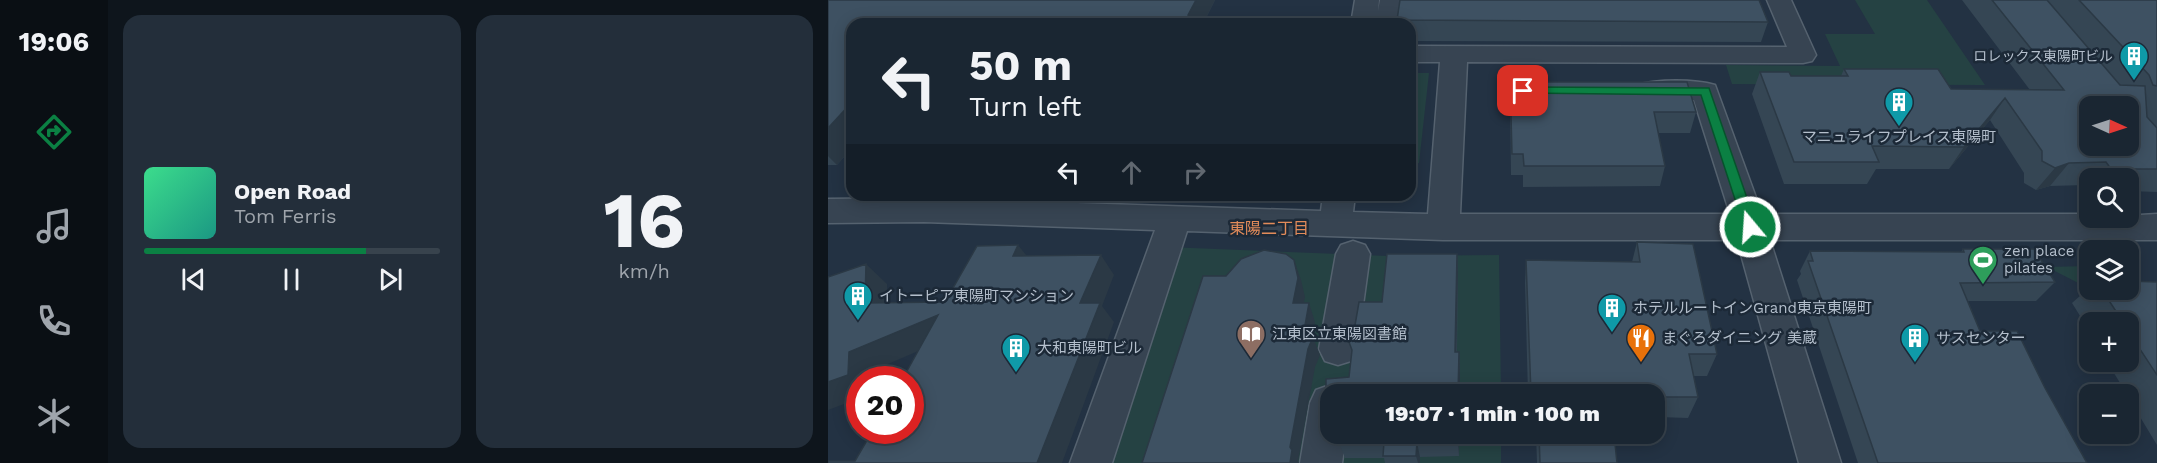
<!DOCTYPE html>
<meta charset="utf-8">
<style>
body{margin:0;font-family:"Work Sans","Noto Sans JP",sans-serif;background:#232e3a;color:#f1f3f6;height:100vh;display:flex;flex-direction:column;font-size:22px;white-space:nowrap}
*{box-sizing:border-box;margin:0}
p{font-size:20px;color:#9fa5ac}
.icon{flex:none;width:33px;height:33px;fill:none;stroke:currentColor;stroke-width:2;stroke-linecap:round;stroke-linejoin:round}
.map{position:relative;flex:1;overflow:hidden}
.sheet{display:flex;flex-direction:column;gap:15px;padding:15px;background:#0e151c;width:720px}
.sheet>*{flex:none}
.hud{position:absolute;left:18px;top:18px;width:570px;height:183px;border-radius:18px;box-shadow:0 3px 15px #0003,0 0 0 2px #38434d;background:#1a2632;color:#f1f3f6;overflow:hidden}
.needle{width:39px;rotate:93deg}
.buttons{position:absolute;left:1251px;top:96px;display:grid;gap:12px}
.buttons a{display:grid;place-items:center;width:60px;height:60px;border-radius:12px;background:#1a2632;box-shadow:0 3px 15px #0003,0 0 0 2px #38434d;font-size:30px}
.speed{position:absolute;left:18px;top:366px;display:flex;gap:12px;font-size:30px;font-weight:700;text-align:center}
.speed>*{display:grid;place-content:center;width:78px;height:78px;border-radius:50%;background:#1a2632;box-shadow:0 3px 15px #0003,0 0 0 2px #38434d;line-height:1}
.speed .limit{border:9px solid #d22;background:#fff;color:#111}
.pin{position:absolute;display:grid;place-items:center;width:51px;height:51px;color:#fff;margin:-26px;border-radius:12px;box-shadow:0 3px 9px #0006}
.me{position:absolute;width:66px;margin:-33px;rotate:342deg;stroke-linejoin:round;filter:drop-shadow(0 0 4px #0008)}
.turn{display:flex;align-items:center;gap:21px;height:126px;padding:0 24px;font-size:27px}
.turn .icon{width:78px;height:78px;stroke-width:2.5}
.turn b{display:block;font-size:42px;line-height:51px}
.lanes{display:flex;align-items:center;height:57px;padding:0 24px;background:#0003;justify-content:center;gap:30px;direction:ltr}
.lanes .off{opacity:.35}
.sheet .widget{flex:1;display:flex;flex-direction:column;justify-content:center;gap:9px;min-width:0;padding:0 21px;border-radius:18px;background:#232e3a}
.sheet .dial{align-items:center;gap:0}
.dial b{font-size:78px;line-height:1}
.song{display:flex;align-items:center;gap:18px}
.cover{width:72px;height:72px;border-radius:9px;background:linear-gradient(135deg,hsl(150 70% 55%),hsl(170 70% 35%))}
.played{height:6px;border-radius:3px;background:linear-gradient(90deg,#0b8043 75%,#38434d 75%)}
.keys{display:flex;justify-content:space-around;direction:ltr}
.sheet .tiles{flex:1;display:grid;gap:15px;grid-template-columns:repeat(2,1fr)}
.trip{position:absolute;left:492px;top:384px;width:345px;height:60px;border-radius:18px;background:#1a2632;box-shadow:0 3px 15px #0003,0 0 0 2px #38434d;font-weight:800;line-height:60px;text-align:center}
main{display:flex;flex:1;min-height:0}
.menu{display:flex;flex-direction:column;width:108px;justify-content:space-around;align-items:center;background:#0a0f14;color:#9fa5ac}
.menu .icon{width:42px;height:42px}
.menu .current{color:#0b8043}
.menu b{font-size:27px;color:#f1f3f6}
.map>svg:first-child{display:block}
</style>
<main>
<nav class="menu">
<b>19:06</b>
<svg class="icon current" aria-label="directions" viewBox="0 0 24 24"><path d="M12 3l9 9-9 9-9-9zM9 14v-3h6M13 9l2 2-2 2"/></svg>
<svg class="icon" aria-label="music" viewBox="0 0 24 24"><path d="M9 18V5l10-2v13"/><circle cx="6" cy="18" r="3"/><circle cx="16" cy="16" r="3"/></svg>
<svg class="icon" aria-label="phone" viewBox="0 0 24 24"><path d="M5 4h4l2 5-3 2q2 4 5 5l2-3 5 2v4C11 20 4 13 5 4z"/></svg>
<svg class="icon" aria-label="climate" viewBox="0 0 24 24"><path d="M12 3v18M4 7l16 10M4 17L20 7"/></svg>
</nav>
<section class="sheet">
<div class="tiles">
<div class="widget">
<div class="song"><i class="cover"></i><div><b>Open Road</b><p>Tom Ferris</p></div></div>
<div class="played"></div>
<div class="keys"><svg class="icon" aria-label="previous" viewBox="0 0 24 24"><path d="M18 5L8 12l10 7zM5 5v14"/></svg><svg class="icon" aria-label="pause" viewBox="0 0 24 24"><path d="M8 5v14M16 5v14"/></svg><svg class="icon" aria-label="next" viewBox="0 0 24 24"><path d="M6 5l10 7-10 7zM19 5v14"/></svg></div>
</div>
<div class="widget dial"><b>16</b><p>km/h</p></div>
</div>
</section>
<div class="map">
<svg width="1329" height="463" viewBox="0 0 1329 463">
<rect width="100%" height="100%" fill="#233243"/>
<path fill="#254243" d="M 1027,0 L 1099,0 L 1157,85 L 904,84 L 898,65 L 1012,66 L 997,34 L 1047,34 Z
M 582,73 L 601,73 L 591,163 L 582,163 Z
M 338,247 L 560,256 L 671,255 L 673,394 L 502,394 L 502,434 L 673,434 L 673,463 L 263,463 Z
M 1261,266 L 1262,289 L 1219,267 Z"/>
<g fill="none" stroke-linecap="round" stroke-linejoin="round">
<g stroke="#55626f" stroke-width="3">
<path id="minor" d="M 527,0 L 551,0 L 550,11 L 552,0 L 576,0 L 573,24 L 523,24 Z
M 939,0 L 963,0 L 988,55 L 984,61 L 975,63 L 639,62 L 632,214 L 902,214 L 866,100 L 819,100 L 809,97 L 805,91 L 809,85 C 829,79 867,79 887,85 L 934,214 L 1262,214 L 1262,218 L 1329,214 L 1329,240 L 942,240 L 1013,463 L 971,463 L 909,240 L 615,240 L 359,231 L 284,463 L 242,463 L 327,230 L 96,222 L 0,223 L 0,199 L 96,198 L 493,211 L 495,195 L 527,195 L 525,212 L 600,214 L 612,62 L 582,62 L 582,46 L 959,47 Z
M 525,241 L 537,245 L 542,254 L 529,349 L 523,361 L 510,365 L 497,361 L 491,349 L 508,254 L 513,245 Z
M 502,385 L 516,390 L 518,394 L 502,394 L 502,434 L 518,434 L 514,463 L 472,463 L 482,403 L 488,390 Z"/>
</g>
<use href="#minor" fill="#374452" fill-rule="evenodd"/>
</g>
<path fill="#354654" d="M 0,0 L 387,0 L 375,24 L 24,24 L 24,148 L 9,165 L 0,165 Z
M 1134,0 L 1329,0 L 1329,192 L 1300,191 L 1300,178 L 1262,178 L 1262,190 L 1258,185 L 1222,186 L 1208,190 L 1196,183 L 1196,173 L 1162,120 L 1121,169 L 1048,169 L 1039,184 L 956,184 L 924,94 L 932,72 L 963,76 L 1013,76 L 1016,69 L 1123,89 L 1202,90 Z
M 569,20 L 940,22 L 933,42 L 582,41 L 582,24 L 570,24 Z
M 682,78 L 696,82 L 868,112 L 862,133 L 830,133 L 837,166 L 832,186 L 695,187 L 695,175 L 683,175 L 682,98 Z
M 809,242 L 889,354 L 879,376 L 865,376 L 870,397 L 860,418 L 830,417 L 826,426 L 826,394 L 700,394 L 697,283 L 698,260 L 804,262 Z
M 1135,249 L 1227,282 L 1208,301 L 1140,301 L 1152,331 L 1217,388 L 1259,463 L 1030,463 L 969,280 L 973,274 L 972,271 L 982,251 L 1133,252 Z
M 559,254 L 629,254 L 630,273 L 629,352 L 631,352 L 632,370 L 632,394 L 502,394 L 502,427 L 498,416 L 498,379 L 521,377 L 524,351 L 521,342 L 526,331 L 531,302 L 554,302 Z
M 1329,282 L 1329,445 L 1300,397 L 1300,394 L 1299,394 L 1279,362 L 1300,362 L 1300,322 L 1262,322 L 1262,332 L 1244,303 L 1262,287 L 1262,290 L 1300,290 Z
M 631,434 L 631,456 L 592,457 L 592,463 L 557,463 L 556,458 L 517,458 L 511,443 Z
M 708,434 L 786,434 L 789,463 L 709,463 Z"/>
<path fill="#2b3945" d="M 368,0 L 387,0 L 375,24 L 363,24 L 360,15 Z
M 1177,98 L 1162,120 L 1121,169 L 1136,147 Z
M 24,102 L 24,148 L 9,165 L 0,156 L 0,128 Z
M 1241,163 L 1222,186 L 1208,190 L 1227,168 Z
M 190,245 L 206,265 L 185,256 Z
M 629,254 L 630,273 L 628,370 L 627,352 Z
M 273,255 L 286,275 L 274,306 L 286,322 L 234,463 L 209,463 L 252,303 Z
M 466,260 L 473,280 L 477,297 L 472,322 L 465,303 Z
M 38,264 L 59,284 L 60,322 L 37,303 Z
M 481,303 L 487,322 L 484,339 L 485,337 L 492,355 L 487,367 L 470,461 L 471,463 L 462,463 L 462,447 L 476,331 Z
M 110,315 L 130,334 L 46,370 L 46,380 L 32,380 L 32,398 L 0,410 L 0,382 L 21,352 Z
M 631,352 L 632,370 L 632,394 L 630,394 Z
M 630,434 L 631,434 L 631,456 L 630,441 Z
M 589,442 L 592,457 L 592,463 L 590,463 L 588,456 Z"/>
<path fill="#3e5162" stroke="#2b3945" stroke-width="1.5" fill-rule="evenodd" d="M 0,0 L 368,0 L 360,15 L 365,20 L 363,24 L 24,24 L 24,102 L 0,128 Z
M 572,0 L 931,0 L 940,22 L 569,20 Z
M 1164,0 L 1219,0 L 1292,85 L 1317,86 L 1319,117 L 1329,128 L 1329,169 L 1283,169 L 1278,162 L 1241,163 L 1227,168 L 1214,161 L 1214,151 L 1177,98 L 1136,147 L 1044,146 L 1051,162 L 966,162 L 932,72 L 961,72 L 963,76 L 1020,76 L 1016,69 L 1110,69 L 1123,89 L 1236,90 ZM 1262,106 L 1300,106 L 1300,146 L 1262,146 Z
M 1251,0 L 1329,0 L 1329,86 L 1325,85 L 1321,75 Z
M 682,78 L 696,82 L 859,82 L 868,112 L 826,112 L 837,166 L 696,166 L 695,154 L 684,154 Z
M 809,242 L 865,244 L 889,354 L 861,354 L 870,397 L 833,397 L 835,406 L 826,406 L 826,394 L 703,394 L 698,260 L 812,262 Z
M 190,245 L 185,256 L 273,255 L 252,303 L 272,303 L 209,463 L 0,463 L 0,461 L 27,461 L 45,430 L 82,430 L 82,380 L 74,380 L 110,315 L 21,352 L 20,375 L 0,382 L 0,277 L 38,264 L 37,303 L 117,302 L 149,246 Z
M 1135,249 L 1206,249 L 1227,282 L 1132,283 L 1152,331 L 1189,331 L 1217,388 L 1259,463 L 1050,463 L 980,261 L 985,261 L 982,251 L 1136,252 Z
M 436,250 L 458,254 L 466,260 L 470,278 L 465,303 L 481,303 L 476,331 L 482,331 L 485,337 L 480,349 L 462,447 L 464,450 L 462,463 L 314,463 L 375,276 L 398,276 L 413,259 Z
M 559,254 L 629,254 L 627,352 L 631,352 L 630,394 L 502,394 L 502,416 L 498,416 L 498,379 L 521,377 L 524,350 L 521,342 L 526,331 L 531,302 L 554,302 Z
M 1300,281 L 1329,282 L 1329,375 L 1300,331 L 1300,322 L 1295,322 L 1274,290 L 1300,290 Z
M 512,434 L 630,434 L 630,441 L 589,442 L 588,456 L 555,456 L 556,442 L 511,443 Z
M 711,434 L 786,434 L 789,463 L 712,463 Z"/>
<path fill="#0b8043" stroke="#07532c" stroke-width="1.5" d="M 695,87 L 881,88 L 929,227 L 927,231 L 922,232 L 916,227 L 873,95 L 691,93 L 691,88 Z"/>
<defs>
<g id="building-pin" transform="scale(1.5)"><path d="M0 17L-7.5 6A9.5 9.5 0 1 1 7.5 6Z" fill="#0f9aa8" stroke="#1c2937"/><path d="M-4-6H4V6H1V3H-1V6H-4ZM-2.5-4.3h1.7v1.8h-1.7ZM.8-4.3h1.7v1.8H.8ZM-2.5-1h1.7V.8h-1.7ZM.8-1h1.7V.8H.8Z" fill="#fff"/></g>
<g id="stadium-pin" transform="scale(1.5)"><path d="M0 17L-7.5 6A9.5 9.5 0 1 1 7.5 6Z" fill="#2e9e5b" stroke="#1c2937"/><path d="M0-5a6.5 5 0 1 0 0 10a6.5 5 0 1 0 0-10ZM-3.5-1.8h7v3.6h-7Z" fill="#fff"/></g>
<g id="library-pin" transform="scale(1.5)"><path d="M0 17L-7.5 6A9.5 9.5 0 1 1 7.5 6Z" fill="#8d6e63" stroke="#1c2937"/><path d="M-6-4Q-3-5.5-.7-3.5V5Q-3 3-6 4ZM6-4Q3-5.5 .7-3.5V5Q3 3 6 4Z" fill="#fff"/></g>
<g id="restaurant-pin" transform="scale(1.5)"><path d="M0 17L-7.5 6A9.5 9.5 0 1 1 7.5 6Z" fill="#e8710a" stroke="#1c2937"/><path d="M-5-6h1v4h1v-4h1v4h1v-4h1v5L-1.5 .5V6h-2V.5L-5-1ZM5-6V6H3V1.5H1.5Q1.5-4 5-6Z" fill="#fff"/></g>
</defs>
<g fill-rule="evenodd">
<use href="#building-pin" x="1306" y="56"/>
<use href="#building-pin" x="1071" y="102"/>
<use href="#stadium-pin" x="1155" y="260"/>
<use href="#building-pin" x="30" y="296"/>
<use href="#building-pin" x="784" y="308"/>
<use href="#library-pin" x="423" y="334"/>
<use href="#restaurant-pin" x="813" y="338"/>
<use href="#building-pin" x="1087" y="338"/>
<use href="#building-pin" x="188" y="348"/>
</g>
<g text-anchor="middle" stroke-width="5" stroke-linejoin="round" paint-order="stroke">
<g font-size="14" fill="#b4bfcc" stroke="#1c2937" text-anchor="end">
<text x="1285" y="61">ロレックス東陽町ビル</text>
</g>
<g font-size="15" fill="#b4bfcc" stroke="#1c2937" text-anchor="start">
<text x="1071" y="142" text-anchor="middle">マニュライフプレイス東陽町</text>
<text x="1176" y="256">zen place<tspan x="1176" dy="17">pilates</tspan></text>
<text x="51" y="301">イトーピア東陽町マンション</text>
<text x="805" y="313">ホテルルートインGrand東京東陽町</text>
<text x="444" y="339">江東区立東陽図書館</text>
<text x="834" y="343">まぐろダイニング 美蔵</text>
<text x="1108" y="343">サスセンター</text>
<text x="209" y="353">大和東陽町ビル</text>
</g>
<g font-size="16" fill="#e18b5a" stroke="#1c2937">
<text x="441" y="234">東陽二丁目</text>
</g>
</g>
</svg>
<div class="buttons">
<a><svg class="needle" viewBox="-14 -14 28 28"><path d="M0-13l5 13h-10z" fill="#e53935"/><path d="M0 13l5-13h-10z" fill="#9fa5ac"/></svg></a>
<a><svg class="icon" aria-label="search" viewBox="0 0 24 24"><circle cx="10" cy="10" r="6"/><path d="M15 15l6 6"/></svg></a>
<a><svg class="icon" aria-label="layers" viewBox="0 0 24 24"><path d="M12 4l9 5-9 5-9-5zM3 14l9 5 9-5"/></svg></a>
<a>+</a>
<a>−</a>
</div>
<div class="speed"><div class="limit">20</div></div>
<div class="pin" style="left:695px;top:91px;background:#d93025"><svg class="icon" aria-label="arrive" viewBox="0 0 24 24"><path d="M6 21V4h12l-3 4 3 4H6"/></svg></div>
<svg class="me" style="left:922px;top:227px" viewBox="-20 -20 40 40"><circle r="17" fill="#0b8043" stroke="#fff" stroke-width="3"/><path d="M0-11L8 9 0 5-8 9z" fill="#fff"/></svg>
<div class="trip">19:07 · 1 min · 100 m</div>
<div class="hud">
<div class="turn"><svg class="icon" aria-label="left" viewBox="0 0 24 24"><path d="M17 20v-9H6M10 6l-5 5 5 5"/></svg><div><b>50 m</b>Turn left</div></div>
<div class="lanes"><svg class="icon" aria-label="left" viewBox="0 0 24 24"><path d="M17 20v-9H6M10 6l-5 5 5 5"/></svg><svg class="icon off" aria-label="ahead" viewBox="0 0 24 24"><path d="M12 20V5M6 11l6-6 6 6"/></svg><svg class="icon off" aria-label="right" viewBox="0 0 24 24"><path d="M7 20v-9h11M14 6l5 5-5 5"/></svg></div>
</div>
</div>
</main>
